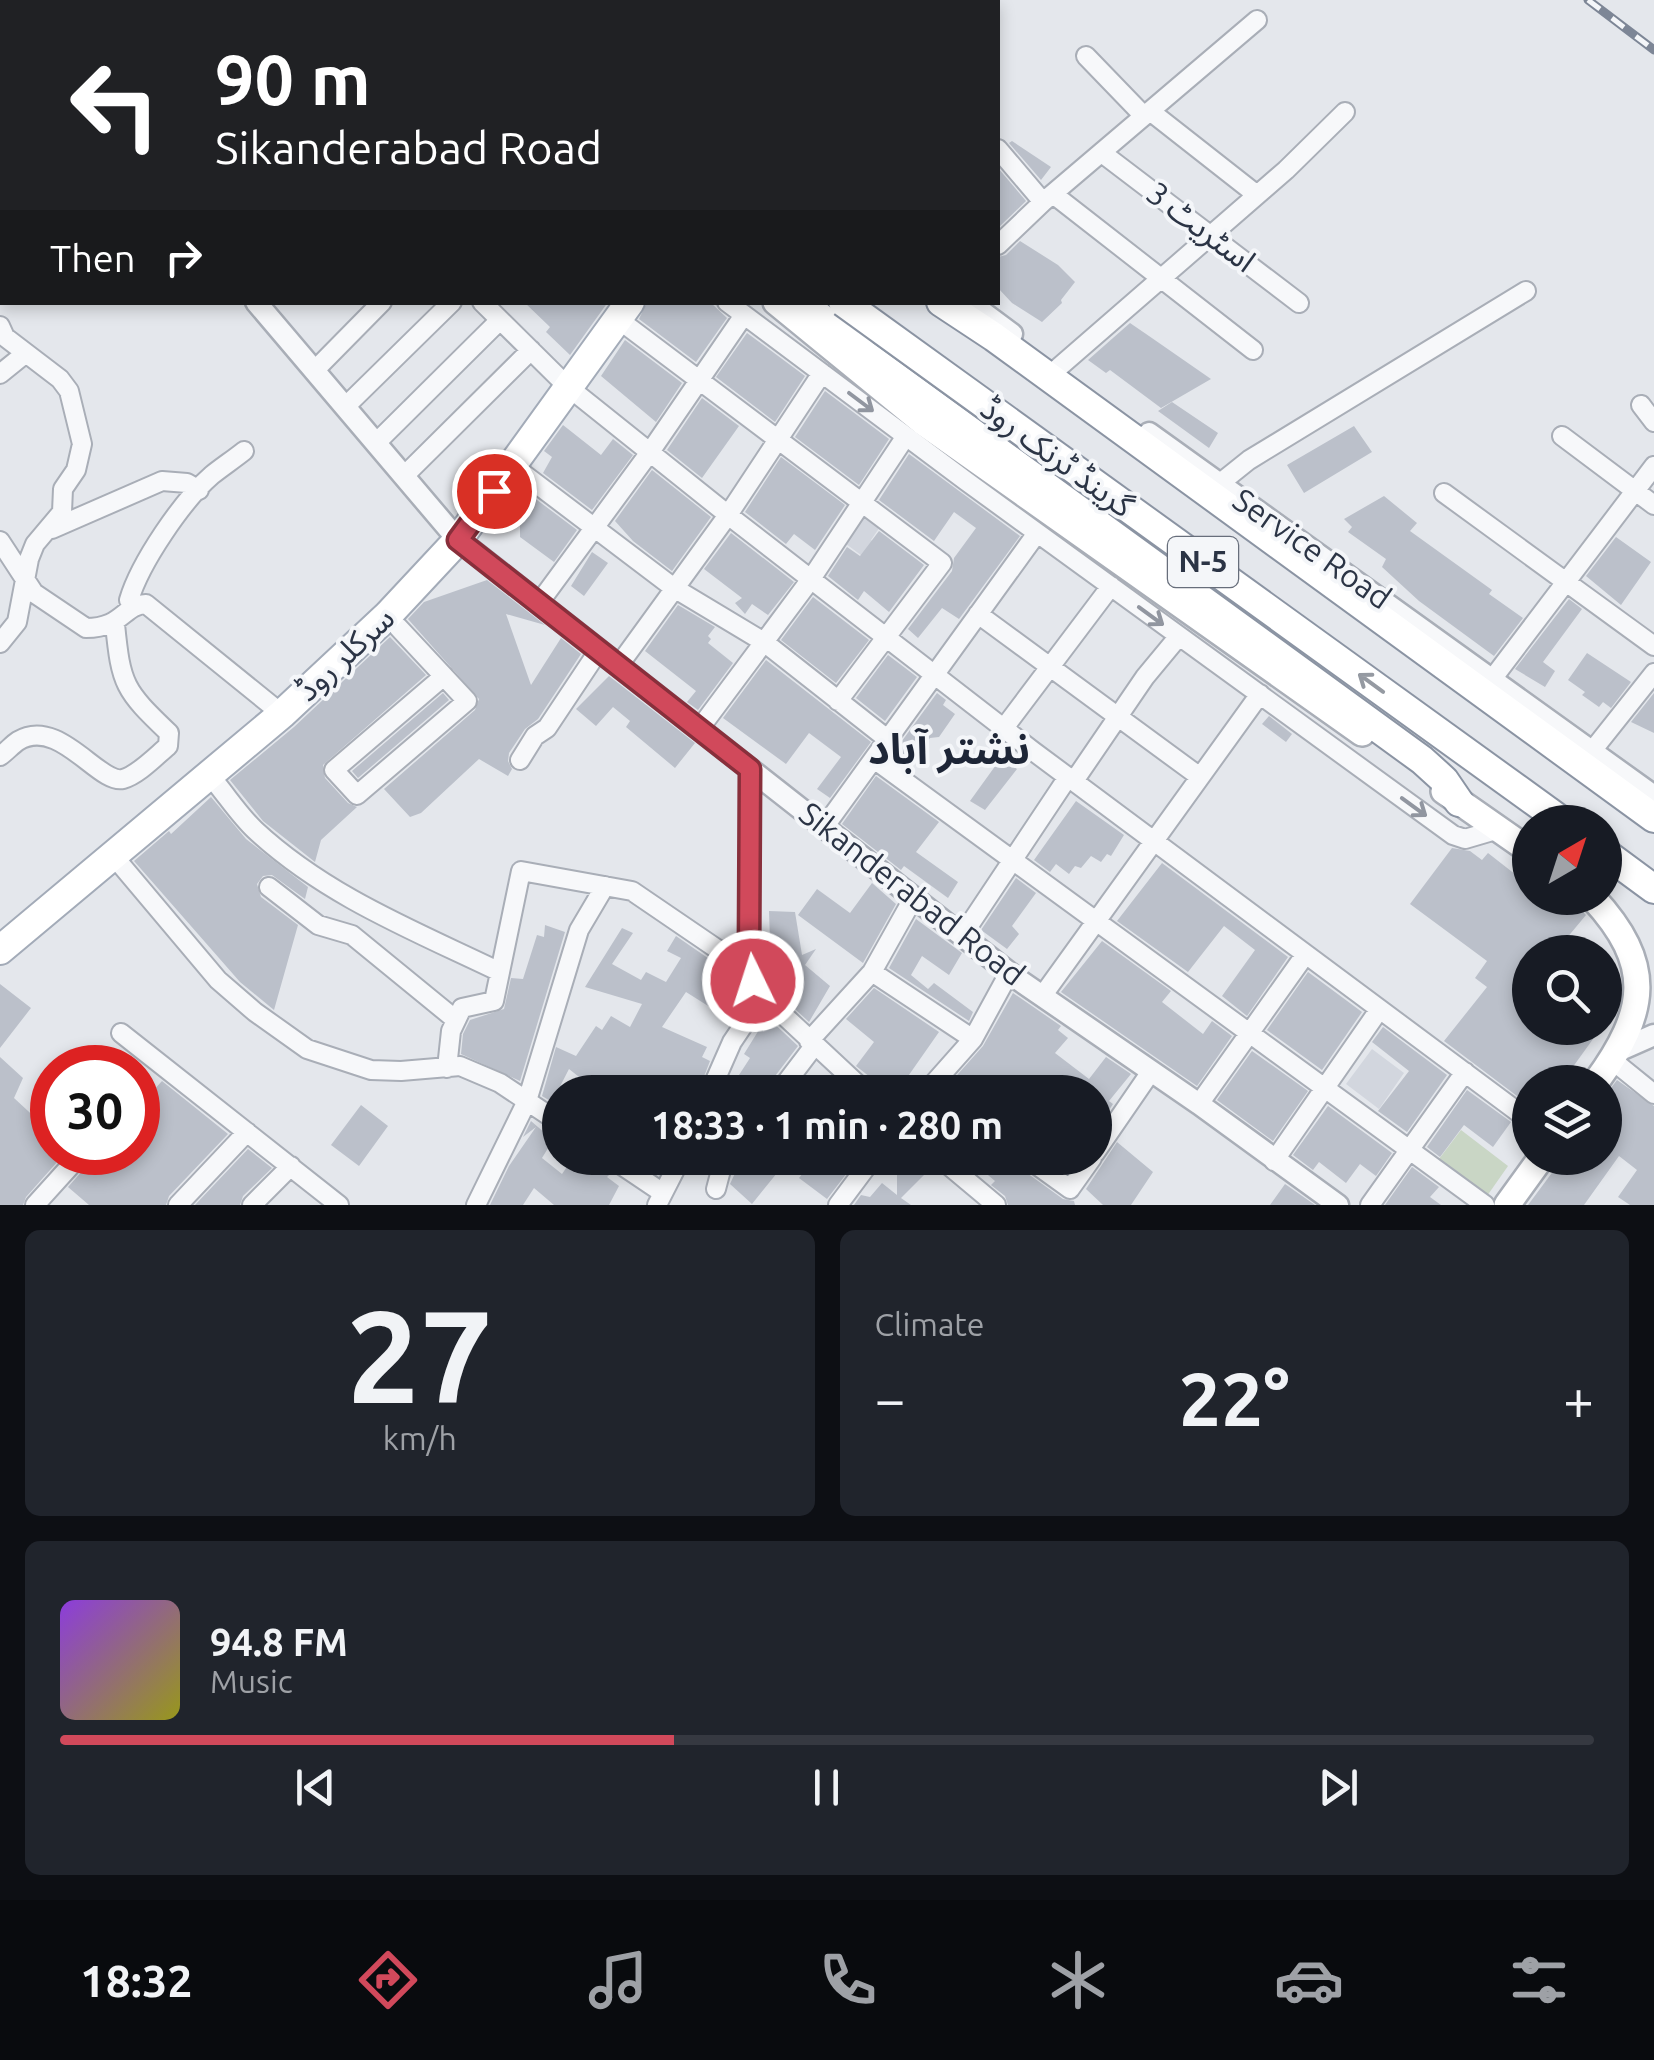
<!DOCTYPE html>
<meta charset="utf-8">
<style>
body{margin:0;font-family:Ubuntu,"Noto Sans Arabic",sans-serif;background:#20242c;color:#f1f3f6;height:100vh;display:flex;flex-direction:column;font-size:38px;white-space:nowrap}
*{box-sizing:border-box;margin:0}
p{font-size:32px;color:#9ea1a6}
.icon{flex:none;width:55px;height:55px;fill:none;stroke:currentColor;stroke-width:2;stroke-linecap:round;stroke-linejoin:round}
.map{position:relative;height:1205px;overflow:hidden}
.side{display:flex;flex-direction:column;gap:25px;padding:25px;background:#0d0f14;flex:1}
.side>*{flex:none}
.top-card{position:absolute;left:0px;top:0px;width:1000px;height:305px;box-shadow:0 5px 15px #0003;background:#202124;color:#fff;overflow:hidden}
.needle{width:65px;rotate:39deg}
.tools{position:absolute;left:1512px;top:805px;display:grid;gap:20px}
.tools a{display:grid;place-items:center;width:110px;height:110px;border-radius:50%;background:#171b24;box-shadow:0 5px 15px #0003;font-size:50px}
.speed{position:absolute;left:30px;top:1045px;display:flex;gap:20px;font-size:50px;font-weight:700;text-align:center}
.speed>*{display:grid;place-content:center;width:130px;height:130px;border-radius:50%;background:#171b24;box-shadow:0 5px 15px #0003;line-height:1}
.speed .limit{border:15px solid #d22;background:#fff;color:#111}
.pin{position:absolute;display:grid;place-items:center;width:85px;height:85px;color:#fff;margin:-42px;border:5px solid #fff;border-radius:50%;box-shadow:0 2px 10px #0007}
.me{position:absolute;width:110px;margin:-55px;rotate:356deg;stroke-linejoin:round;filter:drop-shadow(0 0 8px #0008)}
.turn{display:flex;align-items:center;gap:35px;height:210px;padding:0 50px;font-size:45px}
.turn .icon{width:130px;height:130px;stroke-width:2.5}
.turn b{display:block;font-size:70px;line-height:85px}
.then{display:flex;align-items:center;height:95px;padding:0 50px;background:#0003;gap:20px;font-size:38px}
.big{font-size:75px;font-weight:700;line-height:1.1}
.side .tile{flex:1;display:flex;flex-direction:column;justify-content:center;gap:15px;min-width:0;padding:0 35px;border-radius:15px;background:#20242c}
.side .dial{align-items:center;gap:0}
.dial b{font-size:130px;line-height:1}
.song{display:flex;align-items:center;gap:30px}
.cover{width:120px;height:120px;border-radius:15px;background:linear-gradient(135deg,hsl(270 70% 55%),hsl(60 70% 35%))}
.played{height:10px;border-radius:5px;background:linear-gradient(90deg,#d1495b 40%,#363941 40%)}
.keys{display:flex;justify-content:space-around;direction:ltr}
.heat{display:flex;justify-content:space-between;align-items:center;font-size:55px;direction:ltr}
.side .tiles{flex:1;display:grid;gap:25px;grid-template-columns:1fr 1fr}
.tile:last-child{grid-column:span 2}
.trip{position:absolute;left:542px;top:1075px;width:570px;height:100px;border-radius:50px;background:#171b24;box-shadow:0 5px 15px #0003;font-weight:700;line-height:100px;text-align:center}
.tabs{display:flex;height:160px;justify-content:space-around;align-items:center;background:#090b0e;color:#9ea1a6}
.tabs .icon{width:70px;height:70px}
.tabs .on{color:#d1495b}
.tabs b{font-size:45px;color:#f1f3f6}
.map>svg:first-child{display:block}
</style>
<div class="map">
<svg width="1654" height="1205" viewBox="0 0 1654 1205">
<rect width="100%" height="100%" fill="#e4e7ec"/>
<path fill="#d2d6de" d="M 864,511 L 882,524 L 871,540 L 884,549 L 873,564 L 842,541 Z
M 1372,1049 L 1404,1073 L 1379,1109 L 1346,1084 Z"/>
<path fill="#c9d6c5" d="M 1461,1130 L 1508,1166 L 1487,1196 L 1439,1159 Z"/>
<path fill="#bbc0ca" d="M 1012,141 L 1051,167 L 1041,180 L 1009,143 Z
M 998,168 L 1026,201 L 998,228 Z
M 1020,241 L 1058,265 L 1075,282 L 1061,300 L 1062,303 L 1042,322 L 1012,303 L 998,288 L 998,257 L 1006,255 Z
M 524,302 L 608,302 L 570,355 L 546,332 L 550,327 Z
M 647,302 L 710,302 L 727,318 L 696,362 L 639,319 Z
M 1130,323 L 1149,336 L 1211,379 L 1161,408 L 1110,370 L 1106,373 L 1088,360 Z
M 747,333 L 805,376 L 775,422 L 716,377 Z
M 625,340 L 682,383 L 656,422 L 601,376 Z
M 825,391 L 889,439 L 859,485 L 795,437 Z
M 702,398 L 739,426 L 702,478 L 667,450 Z
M 1172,402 L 1218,433 L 1209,448 L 1158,411 Z
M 563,425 L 601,455 L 613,439 L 633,455 L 592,510 L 543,473 L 552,457 L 544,451 Z
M 1354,426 L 1372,452 L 1304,493 L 1287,465 Z
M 909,454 L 1020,536 L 959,619 L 942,608 L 918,638 L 908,629 L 952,571 L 954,558 L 976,528 L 954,512 L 934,541 L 879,500 Z
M 781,457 L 845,505 L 815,550 L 794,534 L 786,544 L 745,512 Z
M 652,470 L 711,517 L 672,571 L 633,541 L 615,521 Z
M 529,494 L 577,530 L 554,562 L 520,537 L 520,507 Z
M 1384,496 L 1417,523 L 1410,531 L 1492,590 L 1489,594 L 1523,618 L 1494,656 L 1419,601 L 1382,567 L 1386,559 L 1348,532 L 1352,527 L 1344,519 Z
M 879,531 L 924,565 L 889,612 L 864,591 L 858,600 L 828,576 L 847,547 L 860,556 Z
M 731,533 L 794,582 L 768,615 L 752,604 L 745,614 L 735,603 L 742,598 L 704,569 Z
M 1616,537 L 1651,562 L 1621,605 L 1586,576 Z
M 592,552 L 608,563 L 584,596 L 571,586 Z
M 487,580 L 545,625 L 506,614 L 531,685 L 561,638 L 581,654 L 538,719 L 525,729 L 509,753 L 508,761 L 512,769 L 508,776 L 479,759 L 421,813 L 410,817 L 384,789 L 475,710 L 479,699 L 408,619 L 424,602 Z
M 813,597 L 869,640 L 836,683 L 781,640 Z
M 1569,599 L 1582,609 L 1543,662 L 1555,671 L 1545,687 L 1515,669 Z
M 678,605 L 715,627 L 708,636 L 711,639 L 708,643 L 733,663 L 698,710 L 687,702 L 696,691 L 645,651 Z
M 390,637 L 426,675 L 323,765 L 325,778 L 348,803 L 357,807 L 321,840 L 315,862 L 263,821 L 230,780 L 294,727 Z
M 1587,653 L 1631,682 L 1611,708 L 1603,702 L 1599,707 L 1582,695 L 1585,692 L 1568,680 Z
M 888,655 L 917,677 L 885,721 L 856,698 Z
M 766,660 L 871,742 L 830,798 L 817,789 L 841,757 L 809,733 L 786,764 L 723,718 Z
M 609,676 L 695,743 L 675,768 L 626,727 L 630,721 L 613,707 L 596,726 L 576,709 Z
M 443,693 L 449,700 L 358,778 L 352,771 Z
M 937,693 L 946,700 L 943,705 L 955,714 L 939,737 L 930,738 L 907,767 L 891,756 Z
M 1654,693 L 1654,733 L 1631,722 Z
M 1269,716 L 1292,734 L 1286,742 L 1262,724 Z
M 1001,758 L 1017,769 L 985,810 L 970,801 Z
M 876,776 L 939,822 L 916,852 L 958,882 L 948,898 L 904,866 L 901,870 L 842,824 Z
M 211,797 L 246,839 L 308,887 L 305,899 L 272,875 L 263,876 L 257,884 L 261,897 L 298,925 L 274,1010 L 240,982 L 134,861 L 169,831 L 171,834 Z
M 1076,801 L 1124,835 L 1111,856 L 1107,854 L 1101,862 L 1091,856 L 1081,868 L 1075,866 L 1069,874 L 1056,864 L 1050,872 L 1034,860 Z
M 1452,848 L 1470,851 L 1482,860 L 1488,853 L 1530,886 L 1530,898 L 1544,898 L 1559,909 L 1570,898 L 1586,915 L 1566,939 L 1585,952 L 1530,952 L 1530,1028 L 1601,1028 L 1562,1082 L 1530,1082 L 1530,1095 L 1525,1102 L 1444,1041 L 1487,987 L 1475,978 L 1487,961 L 1410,904 Z
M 1162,863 L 1288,957 L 1247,1016 L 1222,996 L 1255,950 L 1224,926 L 1188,972 L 1117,921 Z
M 1016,878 L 1036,893 L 1012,926 L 1019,934 L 1007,949 L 981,930 Z
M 872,883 L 896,904 L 863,963 L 798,915 L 817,889 L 850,913 Z
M 769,911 L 795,912 L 802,955 L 816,949 L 805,965 L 830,986 L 809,1022 L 781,996 L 786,989 L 769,976 L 770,967 L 763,965 L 762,939 L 770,941 Z
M 916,919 L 962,953 L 949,975 L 922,956 L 911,975 L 928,989 L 934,983 L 973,1012 L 969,1021 L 889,968 Z
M 545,925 L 565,932 L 520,1081 L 461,1054 L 463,1034 L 470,1020 L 504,1009 L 511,978 L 523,979 L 537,935 L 544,937 Z
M 622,928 L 633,933 L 612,964 L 641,980 L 646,972 L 666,982 L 681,958 L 667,951 L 676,936 L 715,963 L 708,975 L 738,994 L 724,1016 L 686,992 L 662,1027 L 707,1047 L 702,1057 L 710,1061 L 698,1092 L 598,1092 L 569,1069 L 552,1102 L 542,1096 L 556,1047 L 576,1056 L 596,1026 L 602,1030 L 611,1016 L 630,1027 L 642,1004 L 585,987 Z
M 1102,941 L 1171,991 L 1162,1002 L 1203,1034 L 1212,1021 L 1232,1036 L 1197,1086 L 1061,992 Z
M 1308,972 L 1362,1012 L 1322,1070 L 1267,1030 Z
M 1605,982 L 1619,994 L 1605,1013 Z
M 0,984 L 31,1008 L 0,1048 Z
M 874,988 L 939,1032 L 897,1092 L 889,1092 L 856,1066 L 874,1042 L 846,1019 Z
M 1013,993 L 1061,1026 L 1058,1030 L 1068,1038 L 1055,1053 L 1089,1079 L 1106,1057 L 1131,1074 L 1109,1101 L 1113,1104 L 1095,1131 L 1095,1092 L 942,1092 L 983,1046 Z
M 767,1017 L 798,1046 L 769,1084 L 767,1092 L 728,1092 L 750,1058 L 744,1054 Z
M 1383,1027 L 1447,1075 L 1407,1132 L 1378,1111 L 1409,1071 L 1372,1042 Z
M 1252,1051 L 1308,1091 L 1273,1141 L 1217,1100 Z
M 0,1057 L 23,1078 L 14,1098 L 41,1123 L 52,1110 L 52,1152 L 66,1152 L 26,1197 L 23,1205 L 0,1205 Z
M 806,1077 L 825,1092 L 794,1092 Z
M 138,1080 L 152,1092 L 162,1081 L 228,1134 L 169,1196 L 166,1205 L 89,1205 L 68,1187 L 92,1160 L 95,1152 L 138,1152 Z
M 1617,1080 L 1654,1106 L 1654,1205 L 1630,1205 L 1618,1197 L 1637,1170 L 1619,1156 L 1584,1205 L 1528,1205 L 1563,1158 L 1605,1158 L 1605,1096 Z
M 1467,1090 L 1511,1122 L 1493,1147 L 1464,1125 L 1440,1157 L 1427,1147 Z
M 361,1105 L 388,1126 L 359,1166 L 331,1145 Z
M 1328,1106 L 1392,1153 L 1376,1176 L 1360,1164 L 1346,1183 L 1319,1162 L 1313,1170 L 1293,1155 Z
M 531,1121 L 553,1140 L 542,1158 L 562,1174 L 573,1158 L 589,1158 L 611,1173 L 607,1177 L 619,1186 L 609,1205 L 554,1205 L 534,1188 L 523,1205 L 490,1205 L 509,1166 L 536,1127 L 523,1137 Z
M 1117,1142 L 1153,1172 L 1131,1205 L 1103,1205 L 1086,1189 Z
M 248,1149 L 272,1168 L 243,1196 L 240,1205 L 195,1205 Z
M 641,1158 L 667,1158 L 659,1173 Z
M 693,1158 L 715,1158 L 707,1173 L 693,1162 Z
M 742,1158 L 771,1158 L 766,1164 L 777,1173 L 752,1204 L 730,1184 Z
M 815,1158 L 837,1158 L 850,1169 L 827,1199 L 799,1178 Z
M 905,1158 L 928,1158 L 932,1167 L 901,1198 L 911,1205 L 854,1205 L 861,1195 L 870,1197 L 882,1183 L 897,1195 L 897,1167 Z
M 968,1158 L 1015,1158 L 1020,1168 L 1063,1199 L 1074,1201 L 1075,1205 L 1008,1205 L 1005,1196 L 991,1185 L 995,1181 Z
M 1048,1158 L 1077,1158 L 1067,1172 Z
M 1412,1167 L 1439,1187 L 1430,1197 L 1441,1205 L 1385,1205 Z
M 1285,1184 L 1315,1205 L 1270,1205 Z"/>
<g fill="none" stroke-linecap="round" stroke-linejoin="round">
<g stroke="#a9aeb7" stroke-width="22">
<path id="minor" d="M 168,0 L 171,2
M 228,2 L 230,0
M 336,2 L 338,0
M 813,2 L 817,0
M 1086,56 L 1143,115
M 0,100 L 2,100
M 1150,111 L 1257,195
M 0,119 L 2,122
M 998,149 L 1043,202
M 1102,153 L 1299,303
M 1053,194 L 1253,350
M 0,223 L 2,223
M 998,245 L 1043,202 L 1257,20
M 482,302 L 567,386 L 737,522 L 1033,751 L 1530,1121
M 727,302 L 966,481 L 1453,835 L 1465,839 L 1499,829
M 618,319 L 942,563 L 838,701
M 0,326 L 5,337 L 60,379 L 69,391 L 82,444 L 76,470 L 63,489 L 62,512 L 35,544 L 29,559 L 17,622 L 0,643
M 1058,368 L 1286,170 L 1345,112
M 314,371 L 382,302
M 0,374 L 26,353
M 1641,405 L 1654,422
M 345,407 L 452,302
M 1562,436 L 1654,505
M 376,443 L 500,320
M 513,466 L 674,588 L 764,642 L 886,738
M 404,476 L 531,350
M 1219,484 L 1249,460 L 1526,291
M 1444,493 L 1654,646
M 52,529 L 162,481 L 187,483 L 199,490
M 0,541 L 34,593 L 86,628 C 123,628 123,605 146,604 L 282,714
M 539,603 L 650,452 L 744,315
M 134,607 L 129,600 C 140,563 182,501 212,475 C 222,467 234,459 244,451
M 978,614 L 1200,777
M 398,627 L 467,701 L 357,795 L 334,770 L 444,676
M 619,665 L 728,515 L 822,373
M 1493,678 L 1654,466
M 700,728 L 811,579 L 906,436
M 1004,728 L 1111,586
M 1592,751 L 1654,673
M 0,756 C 6,752 12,745 18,741 C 59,716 99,785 123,779 C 138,775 156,756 168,746 L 169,733 C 124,690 121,685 115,624
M 874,759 L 1485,1205
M 520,760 L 535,736 L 547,728 L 599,650
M 751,769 L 749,956 L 752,976
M 1074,781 L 1145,677 L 1179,636
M 216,783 C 229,799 241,817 255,830 C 326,896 415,931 500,972
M 825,826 L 1037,533
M 122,866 L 218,980 L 255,1012 L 307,1049 L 371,1070 L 401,1071 L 460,1066 L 500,1083 L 560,1123
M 269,887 L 318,925 L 352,935 L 456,1020
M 962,936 L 1068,777
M 872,972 L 973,1039
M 1043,995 L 1260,694
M 121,1033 L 339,1205
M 809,1041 L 872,972 L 914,897
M 1612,1060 L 1654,1094
M 447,1068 L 451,1031 L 462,1008 L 494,1001 L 521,871 L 632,891 L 742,966 L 763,996 L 866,1092
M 710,1092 L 732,1042 L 763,996
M 779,1092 L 814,1046
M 926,1092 L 973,1039 L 1009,973
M 1199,1104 L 1305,955
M 1095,1153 L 1150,1073
M 611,1158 L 663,1193
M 940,1158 L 996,1205
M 1027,1158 L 1070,1189 L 1092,1158
M 1274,1161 L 1379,1010
M 716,1189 L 721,1170 L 730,1158
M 35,1205 L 83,1152
M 178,1205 L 247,1132
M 252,1205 L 291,1166
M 476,1205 L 527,1101 L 579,930 L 605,886
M 657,1205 L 681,1158
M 838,1205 L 873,1158
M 1370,1205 L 1465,1072"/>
</g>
<g stroke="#a9aeb7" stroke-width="25">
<path id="tertiary" d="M 548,0 L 552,2
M 0,2 L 2,5
M 256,302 L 458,540
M 969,302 L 1012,334
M 1149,433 L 1654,796
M 470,549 L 1016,978 L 1199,1104 L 1338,1205
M 1620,1050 L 1654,1035"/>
</g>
<g stroke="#a9aeb7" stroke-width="30">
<path id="secondary" d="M 776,302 L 924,423 L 1362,733
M 1444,791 L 1530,851
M 1593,898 C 1654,964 1648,1011 1596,1082
M 1507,1205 L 1541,1158"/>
</g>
<g stroke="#a3abb8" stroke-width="32">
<path id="primary" d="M 0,950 L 282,714 L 388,615 L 458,540 L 630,302"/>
</g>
<g stroke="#8b94a3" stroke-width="32">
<path id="trunk" d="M 393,0 L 396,2
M 423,0 L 426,2
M 512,0 L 515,2
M 802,302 L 864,354 L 1422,760 L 1444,780 L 1459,802
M 941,302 L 994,337 L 1654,818
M 1605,853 L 1654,889"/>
</g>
<use href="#minor" stroke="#f7f8fa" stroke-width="18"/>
<use href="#tertiary" stroke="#f7f8fa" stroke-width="20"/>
<use href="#secondary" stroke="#fff" stroke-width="25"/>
<use href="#primary" stroke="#fff" stroke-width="28"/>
<use href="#trunk" stroke="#fff" stroke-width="28"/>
<g stroke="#7d8696" stroke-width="9">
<path id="rail" d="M 1588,0 L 1654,50"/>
</g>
<use href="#rail" stroke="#f4f6f9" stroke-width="5" stroke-dasharray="15" stroke-linecap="butt"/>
<g stroke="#8b94a3" stroke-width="32" stroke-linecap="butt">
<path id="trunk-bridge" d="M 843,302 L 1563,822"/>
</g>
<use href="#trunk-bridge" stroke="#fff" stroke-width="28"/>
</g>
<defs><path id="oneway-shaft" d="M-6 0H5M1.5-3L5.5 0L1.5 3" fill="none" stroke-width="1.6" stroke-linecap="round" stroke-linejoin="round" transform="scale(2.5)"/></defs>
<g stroke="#9196a0">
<use href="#oneway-shaft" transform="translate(861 402) rotate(37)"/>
<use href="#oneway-shaft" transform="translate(1151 616) rotate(36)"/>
<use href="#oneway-shaft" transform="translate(1414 807) rotate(36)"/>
</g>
<use stroke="#959aa2" href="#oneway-shaft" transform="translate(1371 683) rotate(-144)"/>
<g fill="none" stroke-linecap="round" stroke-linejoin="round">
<g stroke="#882f3b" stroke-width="25">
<path id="route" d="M 494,491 L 458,540 L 750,769 L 749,956 L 753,981"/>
</g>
<use href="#route" stroke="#d1495b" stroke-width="18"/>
</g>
<g text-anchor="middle" stroke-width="8" stroke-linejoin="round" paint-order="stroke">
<rect fill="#f4f6f9" stroke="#676e7b" stroke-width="2.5" x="1168" y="537" width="70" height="50" rx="8"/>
<g font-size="30" font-weight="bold" fill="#2b3445">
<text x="1203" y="572">N-5</text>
</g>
<g font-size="32" fill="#2b3445" stroke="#f4f6f9">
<text transform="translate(1201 227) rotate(37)" y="11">اسٹریٹ 3</text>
<text transform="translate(1057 457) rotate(36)" y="11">گرینڈ ٹرنک روڈ</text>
<text transform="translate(1312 549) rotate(35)" y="11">Service Road</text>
<text transform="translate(345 654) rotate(-43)" y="11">سرکلر روڈ</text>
<text transform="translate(912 894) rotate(38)" y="11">Sikanderabad Road</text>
</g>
<g font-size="42" font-weight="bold" fill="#1d2536" stroke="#f4f6f9">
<text x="949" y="764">نشتر آباد</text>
</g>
</g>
</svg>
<div class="tools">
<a><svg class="needle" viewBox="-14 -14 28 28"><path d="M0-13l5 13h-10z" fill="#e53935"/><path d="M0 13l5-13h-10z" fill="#9ea1a6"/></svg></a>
<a><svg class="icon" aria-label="search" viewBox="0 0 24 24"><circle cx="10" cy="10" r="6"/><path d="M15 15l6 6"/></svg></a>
<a><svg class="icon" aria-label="layers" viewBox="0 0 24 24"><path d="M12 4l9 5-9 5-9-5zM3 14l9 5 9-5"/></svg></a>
</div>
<div class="speed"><div class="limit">30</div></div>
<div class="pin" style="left:494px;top:491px;background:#d93025"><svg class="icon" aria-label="arrive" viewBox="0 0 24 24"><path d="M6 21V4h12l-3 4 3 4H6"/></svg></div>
<svg class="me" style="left:753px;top:981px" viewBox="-20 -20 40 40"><circle r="17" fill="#d1495b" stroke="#fff" stroke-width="3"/><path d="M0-11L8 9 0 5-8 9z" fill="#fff"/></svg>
<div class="trip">18:33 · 1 min · 280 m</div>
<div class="top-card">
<div class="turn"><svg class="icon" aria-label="left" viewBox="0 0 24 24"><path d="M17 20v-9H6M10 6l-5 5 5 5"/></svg><div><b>90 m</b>Sikanderabad Road</div></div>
<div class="then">Then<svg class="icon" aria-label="right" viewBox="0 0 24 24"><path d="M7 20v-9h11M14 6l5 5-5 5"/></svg></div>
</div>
</div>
<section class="side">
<div class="tiles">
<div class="tile dial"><b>27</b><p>km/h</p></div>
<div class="tile"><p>Climate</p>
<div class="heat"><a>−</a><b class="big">22°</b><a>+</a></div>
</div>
<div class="tile">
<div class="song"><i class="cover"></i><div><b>94.8 FM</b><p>Music</p></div></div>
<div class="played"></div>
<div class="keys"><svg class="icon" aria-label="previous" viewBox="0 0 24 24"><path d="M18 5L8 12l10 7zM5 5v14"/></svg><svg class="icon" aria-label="pause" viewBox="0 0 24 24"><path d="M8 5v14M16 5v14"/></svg><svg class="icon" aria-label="next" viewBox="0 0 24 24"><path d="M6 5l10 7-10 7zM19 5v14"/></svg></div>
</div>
</div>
</section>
<nav class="tabs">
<b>18:32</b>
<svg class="icon on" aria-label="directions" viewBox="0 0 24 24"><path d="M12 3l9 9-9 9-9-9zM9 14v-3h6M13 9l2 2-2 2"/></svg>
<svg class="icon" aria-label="music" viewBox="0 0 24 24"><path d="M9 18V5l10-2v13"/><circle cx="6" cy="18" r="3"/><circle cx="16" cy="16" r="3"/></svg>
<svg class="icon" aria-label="phone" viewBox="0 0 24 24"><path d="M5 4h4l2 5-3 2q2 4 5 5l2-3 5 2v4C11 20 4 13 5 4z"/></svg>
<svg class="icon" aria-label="climate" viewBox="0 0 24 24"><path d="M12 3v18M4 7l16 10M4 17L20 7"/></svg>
<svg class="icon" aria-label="car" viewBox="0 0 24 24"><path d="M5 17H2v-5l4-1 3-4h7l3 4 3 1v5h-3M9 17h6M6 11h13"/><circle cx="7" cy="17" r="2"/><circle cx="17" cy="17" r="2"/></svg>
<svg class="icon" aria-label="filters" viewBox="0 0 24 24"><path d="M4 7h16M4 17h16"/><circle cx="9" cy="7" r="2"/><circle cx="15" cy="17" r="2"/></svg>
</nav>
